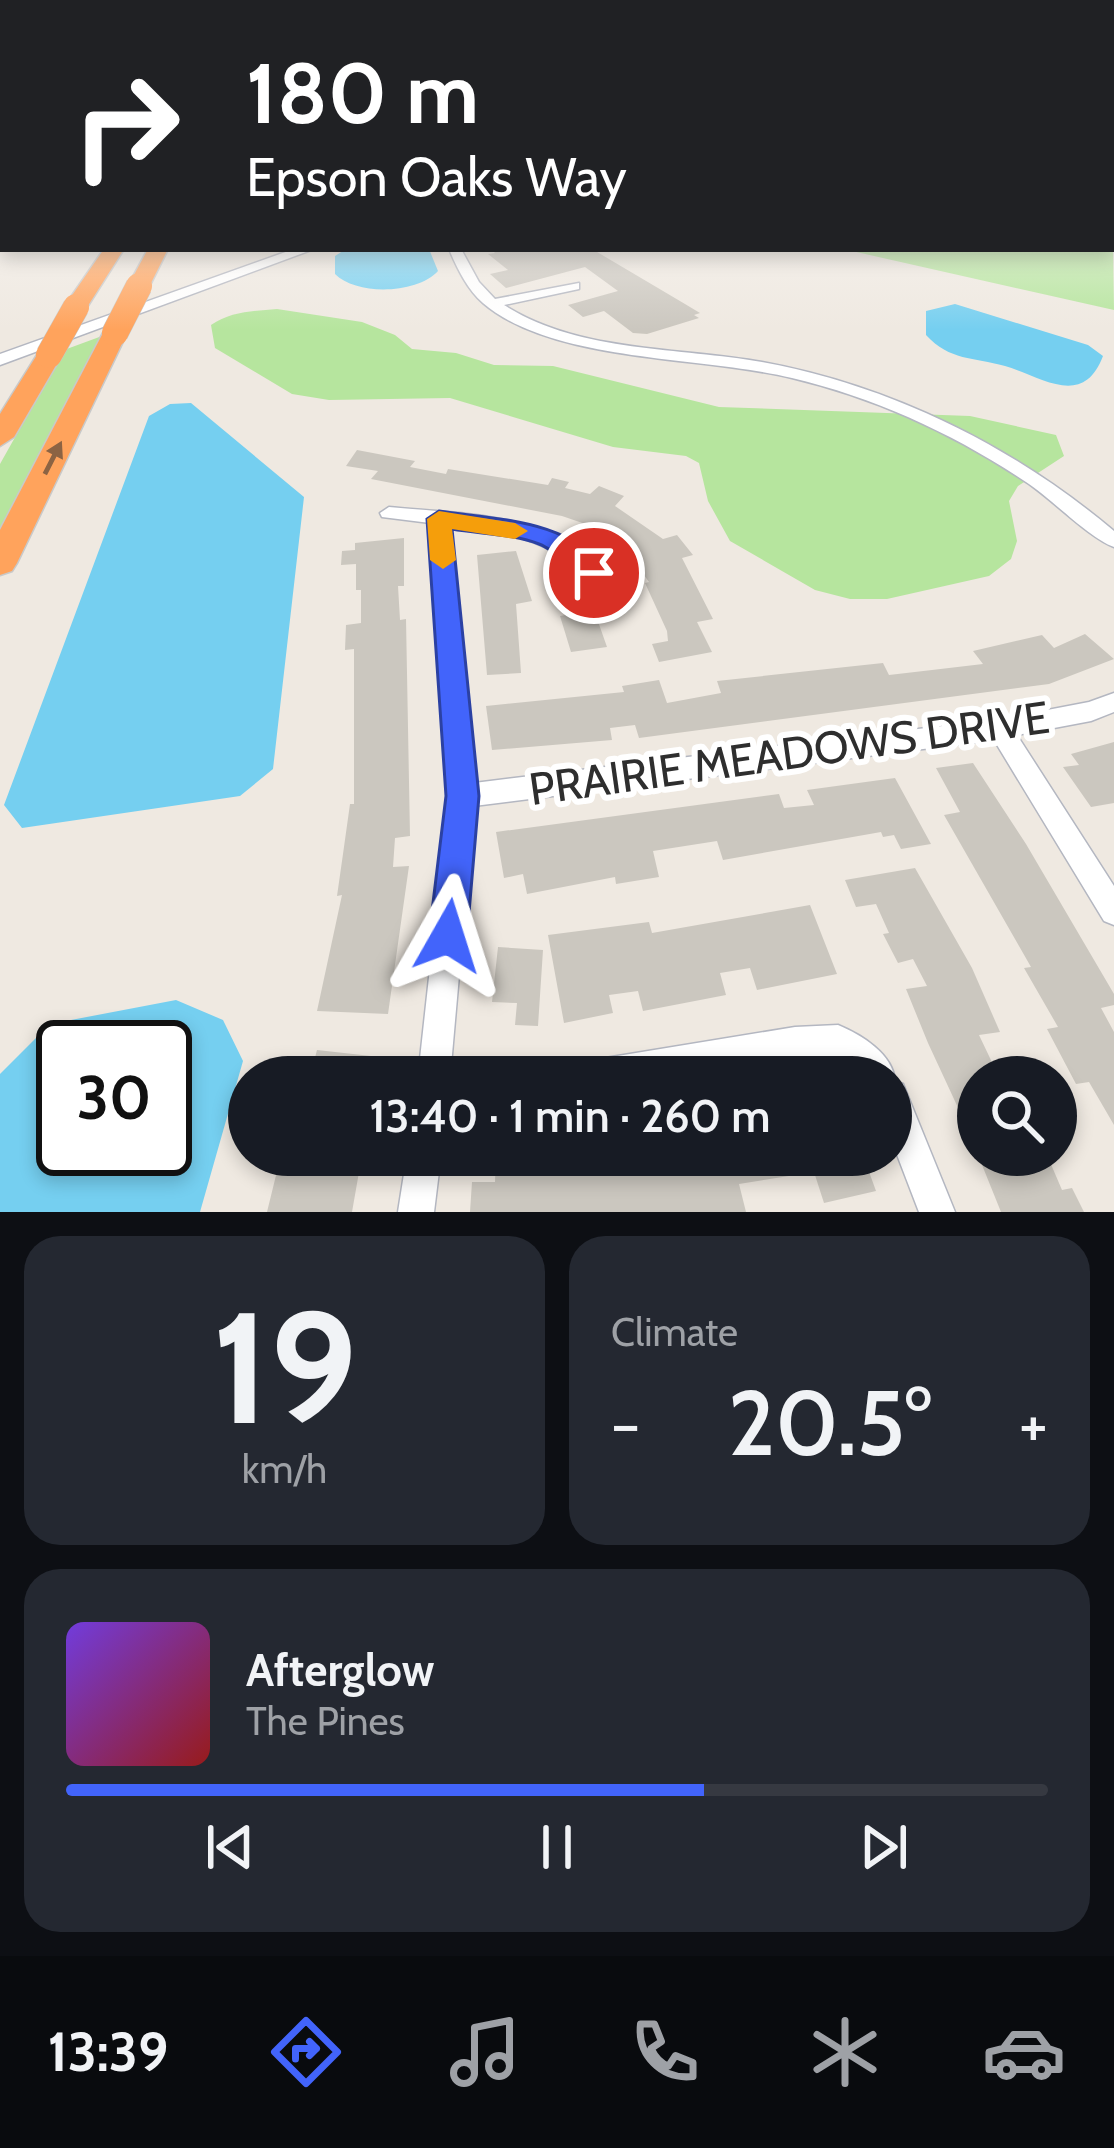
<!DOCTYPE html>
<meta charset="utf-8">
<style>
body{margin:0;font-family:Cabin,sans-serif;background:#242831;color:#f1f3f6;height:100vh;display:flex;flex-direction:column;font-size:45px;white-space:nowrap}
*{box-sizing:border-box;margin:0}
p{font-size:39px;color:#9ea1a6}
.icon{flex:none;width:66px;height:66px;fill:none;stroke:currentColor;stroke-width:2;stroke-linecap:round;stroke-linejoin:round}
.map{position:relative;height:1212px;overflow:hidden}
.drawer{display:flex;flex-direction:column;gap:24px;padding:24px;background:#0d0f14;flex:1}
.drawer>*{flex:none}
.banner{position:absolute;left:0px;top:0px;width:1116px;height:252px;box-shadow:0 6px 18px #0003;background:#202124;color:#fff;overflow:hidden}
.controls{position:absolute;left:957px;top:1056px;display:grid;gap:24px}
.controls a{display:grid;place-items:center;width:120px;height:120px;border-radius:50%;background:#171b24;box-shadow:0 6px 18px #0003;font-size:60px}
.speed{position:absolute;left:36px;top:1020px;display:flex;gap:24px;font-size:60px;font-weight:700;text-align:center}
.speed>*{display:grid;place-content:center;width:156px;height:156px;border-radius:50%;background:#171b24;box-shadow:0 6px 18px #0003;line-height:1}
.speed .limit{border:6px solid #111;border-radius:18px;background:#fff;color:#111}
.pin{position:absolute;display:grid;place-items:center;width:102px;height:102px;color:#fff;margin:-51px;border:6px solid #fff;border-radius:50%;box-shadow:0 3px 12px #0007}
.me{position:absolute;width:132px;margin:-66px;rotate:6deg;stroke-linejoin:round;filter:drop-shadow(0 0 9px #0008)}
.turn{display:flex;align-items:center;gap:42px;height:252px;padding:0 48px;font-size:54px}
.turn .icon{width:156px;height:156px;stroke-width:2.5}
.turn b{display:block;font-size:84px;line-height:102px}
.big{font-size:90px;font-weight:600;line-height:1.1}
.drawer .card{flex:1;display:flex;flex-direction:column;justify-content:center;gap:18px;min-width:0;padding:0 42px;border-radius:36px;background:#242831}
.drawer .dial{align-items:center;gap:0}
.dial b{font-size:156px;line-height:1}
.song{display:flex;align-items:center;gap:36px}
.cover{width:144px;height:144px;border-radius:18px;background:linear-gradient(135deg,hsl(260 70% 55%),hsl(0 70% 35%))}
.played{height:12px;border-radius:6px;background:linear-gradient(90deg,#4264fb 65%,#363941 65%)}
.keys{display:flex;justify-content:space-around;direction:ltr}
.heat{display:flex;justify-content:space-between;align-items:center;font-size:66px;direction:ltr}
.drawer .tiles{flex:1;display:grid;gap:24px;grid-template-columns:1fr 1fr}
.card:last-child{grid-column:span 2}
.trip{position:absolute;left:228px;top:1056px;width:684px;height:120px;border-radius:60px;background:#171b24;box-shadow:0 6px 18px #0003;font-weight:600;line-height:120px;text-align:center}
.dock{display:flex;height:192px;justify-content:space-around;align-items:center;background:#090b0e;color:#9ea1a6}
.dock .icon{width:84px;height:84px}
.dock .on{color:#4264fb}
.dock b{font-size:54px;color:#f1f3f6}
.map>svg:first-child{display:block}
</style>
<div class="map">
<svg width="1114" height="1212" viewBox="0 0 1114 1212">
<rect width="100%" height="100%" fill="#efe9e1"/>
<path fill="#b6e59e" d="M 1113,246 L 1114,310 L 843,249 L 1113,249 Z
M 277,309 L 362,322 L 395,335 L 412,349 L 456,353 L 494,365 L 553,366 L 719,407 L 970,416 L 1056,435 L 1064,456 L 1018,486 L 1009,501 L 1017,541 L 1011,559 L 989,576 L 887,599 L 850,599 L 815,590 L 730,541 L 708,501 L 699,463 L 686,456 L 613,447 L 450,398 L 329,400 L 292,394 L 215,348 L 211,325 C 231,311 254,311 277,309 Z
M 102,336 L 0,536 L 0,464 L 64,350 Z"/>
<path fill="#75cff0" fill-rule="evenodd" d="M 346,249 L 429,249 L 438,271 C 417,294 357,296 335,274 L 335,256 Z
M 955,304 L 1088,345 L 1103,356 C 1083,409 1042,377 1005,366 C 973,357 950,361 926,335 L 926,311 Z
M 191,403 L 304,497 L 273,769 L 240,796 L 22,828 L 4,805 L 149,416 L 170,404 Z
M 176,1000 L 223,1020 L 243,1061 L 200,1212 L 0,1212 L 0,1074 L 50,1024 ZM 63,1047 L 165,1047 L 165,1149 L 63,1149 Z"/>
<path fill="#cbc7bf" d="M 491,249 L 592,249 L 685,304 L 700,313 L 694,315 L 699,318 L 647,334 L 633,333 L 604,311 L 583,317 L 568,305 L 618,291 L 585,267 L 506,288 L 490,274 L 508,270 L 488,254 L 495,253 Z
M 357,450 L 415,461 L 410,467 L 446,474 L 448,469 L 548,485 L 552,478 L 569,482 L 565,488 L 590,494 L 599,486 L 624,496 L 615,506 L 663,539 L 677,535 L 693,555 L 682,558 L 713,619 L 697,622 L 712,652 L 659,662 L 652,644 L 668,641 L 667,631 L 645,583 L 649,582 L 625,549 L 594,527 L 562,516 L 371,479 L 378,471 L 346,466 Z
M 404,538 L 404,586 L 398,586 L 400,620 L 406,619 L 410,836 L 395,838 L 393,867 L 409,866 L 388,1014 L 317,1011 L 342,895 L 337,896 L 343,854 L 350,804 L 354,804 L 354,649 L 345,650 L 346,625 L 361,623 L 361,590 L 356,590 L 356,564 L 341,565 L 342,551 L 355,550 L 355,543 Z
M 516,551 L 532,601 L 516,604 L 521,673 L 487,675 L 477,555 Z
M 594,610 L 607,647 L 571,652 L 560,616 Z
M 1085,634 L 1114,659 L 1049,684 L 639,738 L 635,725 L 610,728 L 612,740 L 492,750 L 486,706 L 624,692 L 622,686 L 659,680 L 667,703 L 721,693 L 717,681 L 883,663 L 889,675 L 932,670 L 983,664 L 973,651 L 1042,635 L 1054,648 Z
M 1114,742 L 1114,803 L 1091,807 L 1063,767 L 1079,765 L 1071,754 Z
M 973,763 L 1026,844 L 1114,994 L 1114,1005 L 1101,1008 L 1114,1032 L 1114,1125 L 1089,1082 L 1076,1084 L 1047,1029 L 1058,1027 L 1024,968 L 1031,967 L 944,815 L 960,812 L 936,768 Z
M 895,778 L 931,844 L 901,849 L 894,835 L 883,837 L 881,832 L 723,860 L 717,841 L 653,851 L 659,877 L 616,884 L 615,877 L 527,894 L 523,874 L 504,878 L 496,832 L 779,794 L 784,808 L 814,805 L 807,790 Z
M 915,868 L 972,968 L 1000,1032 L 979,1035 L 999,1077 L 978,1077 L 978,1108 L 960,1112 L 928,1043 L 906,989 L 927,986 L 913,959 L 898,963 L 883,934 L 889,933 L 876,904 L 856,907 L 845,880 Z
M 810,905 L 837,974 L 757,990 L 750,968 L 720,973 L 726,995 L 643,1011 L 638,991 L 609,995 L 613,1013 L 564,1023 L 548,935 L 649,922 L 652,933 Z
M 498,947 L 543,950 L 538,1026 L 515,1025 L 517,1003 L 492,1002 Z
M 317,1050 L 380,1057 L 376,1077 L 310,1077 Z
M 281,1155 L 362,1155 L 352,1212 L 267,1212 Z
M 496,1155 L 863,1155 L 876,1191 L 824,1203 L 814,1172 L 739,1184 L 746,1212 L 470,1212 L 472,1182 L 495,1182 Z
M 978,1155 L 1047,1155 L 1062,1190 L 1072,1188 L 1084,1212 L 1001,1212 Z"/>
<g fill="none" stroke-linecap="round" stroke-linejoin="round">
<g stroke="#b4b7c1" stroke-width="3">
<path id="minor" d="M 449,249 L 461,249 L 479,282 L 495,299 L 579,283 L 579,289 L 504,305 C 579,353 678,347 762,362 C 892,386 1013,446 1114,531 L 1114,547 C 1089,538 1052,499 1026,482 C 954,434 876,398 792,378 C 703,356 553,363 483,303 C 467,289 457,268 449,249 Z
M 389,507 C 458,514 558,512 604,573 L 594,580 C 579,574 569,560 554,552 C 523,534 485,530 449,525 L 474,783 L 1000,719 L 1089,702 L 1114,693 L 1114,712 L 1091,721 L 1017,735 L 1114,886 L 1114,925 L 1104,921 L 994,740 L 474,806 L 450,1077 L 418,1077 L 449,796 L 430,523 L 382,517 L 380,513 Z
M 838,1025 C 862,1035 893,1054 895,1081 L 903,1084 L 955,1212 L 919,1212 L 891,1139 L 891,1077 L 861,1077 L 833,1057 L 795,1059 L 686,1077 L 571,1077 L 575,1065 L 587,1061 L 795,1027 Z
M 407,1155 L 441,1155 L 434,1212 L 398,1212 Z"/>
</g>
<g stroke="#b4b7c1" stroke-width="3">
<path id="tertiary" d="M 294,249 L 314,249 L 0,365 L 0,354 Z"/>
</g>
<g stroke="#c9c9c9" stroke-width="3">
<path id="motorway" d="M 104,249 L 124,249 L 84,312 L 68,312 L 64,307 Z
M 148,249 L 168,249 L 147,291 L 131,291 L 128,286 Z
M 115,326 L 127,333 L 17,563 L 12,571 L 0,575 L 0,530 L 103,333 Z
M 49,347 L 62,355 L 14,437 L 0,446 L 0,414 L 40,350 Z"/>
</g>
<use href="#minor" fill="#fff" fill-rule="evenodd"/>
<use href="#tertiary" fill="#fff" fill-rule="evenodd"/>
<use href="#motorway" fill="#ffa35c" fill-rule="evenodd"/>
<g stroke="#c9c9c9" stroke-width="27" stroke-linecap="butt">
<path id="motorway-bridge" d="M 115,333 L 139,286
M 49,355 L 76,307"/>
</g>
<use href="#motorway-bridge" stroke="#ffa35c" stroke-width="26"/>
</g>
<defs><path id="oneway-solid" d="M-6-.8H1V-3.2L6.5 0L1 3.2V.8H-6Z" transform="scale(3)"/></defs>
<use fill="#8c6343" href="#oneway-solid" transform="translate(53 458) rotate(-63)"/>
<linearGradient id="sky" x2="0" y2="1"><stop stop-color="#7abfeb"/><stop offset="0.48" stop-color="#f8f5f2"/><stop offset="1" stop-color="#f8f5f2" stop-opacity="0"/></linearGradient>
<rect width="1114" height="330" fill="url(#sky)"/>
<path fill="#4264fb" stroke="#2b41a3" stroke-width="3" d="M 439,511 C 498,520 572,519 607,573 L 594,582 C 578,578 562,553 539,544 C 514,534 480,534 452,529 L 479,796 L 467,936 L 462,950 L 448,955 L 435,950 L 429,936 L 446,796 L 427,519 Z"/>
<path fill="#f59e0b" d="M 439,511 L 515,523 L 528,531 L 515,539 L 452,529 L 456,560 L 443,569 L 430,560 L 427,519 Z"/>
<g text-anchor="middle" stroke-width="12" stroke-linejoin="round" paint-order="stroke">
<g font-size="45" fill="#2e2e2e" stroke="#fff">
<text transform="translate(789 753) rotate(-8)" y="16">PRAIRIE MEADOWS DRIVE</text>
</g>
</g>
</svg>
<div class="controls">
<a><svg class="icon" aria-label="search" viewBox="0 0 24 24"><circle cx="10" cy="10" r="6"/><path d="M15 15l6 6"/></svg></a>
</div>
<div class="speed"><div class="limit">30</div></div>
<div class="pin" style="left:594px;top:573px;background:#d93025"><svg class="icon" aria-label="arrive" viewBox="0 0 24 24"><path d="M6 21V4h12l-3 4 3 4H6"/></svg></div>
<svg class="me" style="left:448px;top:936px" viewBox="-20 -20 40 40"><path d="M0-17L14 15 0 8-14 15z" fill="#4264fb" stroke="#fff" stroke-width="4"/></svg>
<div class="trip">13:40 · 1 min · 260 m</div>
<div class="banner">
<div class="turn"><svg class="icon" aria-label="right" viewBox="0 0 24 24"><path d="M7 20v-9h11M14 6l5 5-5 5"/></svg><div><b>180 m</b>Epson Oaks Way</div></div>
</div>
</div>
<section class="drawer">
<div class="tiles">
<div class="card dial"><b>19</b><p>km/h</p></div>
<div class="card"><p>Climate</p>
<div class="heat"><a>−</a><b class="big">20.5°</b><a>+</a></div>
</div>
<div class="card">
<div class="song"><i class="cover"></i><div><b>Afterglow</b><p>The Pines</p></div></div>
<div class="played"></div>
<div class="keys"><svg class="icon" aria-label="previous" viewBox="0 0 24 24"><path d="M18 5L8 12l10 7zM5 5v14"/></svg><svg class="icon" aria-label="pause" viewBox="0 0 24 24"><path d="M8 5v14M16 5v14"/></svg><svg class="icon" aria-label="next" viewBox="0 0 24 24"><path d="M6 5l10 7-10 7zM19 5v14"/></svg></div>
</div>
</div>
</section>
<nav class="dock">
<b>13:39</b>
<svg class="icon on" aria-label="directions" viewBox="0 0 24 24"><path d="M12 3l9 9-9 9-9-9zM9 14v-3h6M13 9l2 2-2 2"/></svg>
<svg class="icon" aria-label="music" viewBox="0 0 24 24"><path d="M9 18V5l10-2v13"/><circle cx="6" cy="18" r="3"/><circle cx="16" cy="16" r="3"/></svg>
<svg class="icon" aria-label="phone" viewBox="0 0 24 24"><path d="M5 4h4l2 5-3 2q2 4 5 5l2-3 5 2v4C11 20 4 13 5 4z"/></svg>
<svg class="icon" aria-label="climate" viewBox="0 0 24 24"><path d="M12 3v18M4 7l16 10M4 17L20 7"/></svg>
<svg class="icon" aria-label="car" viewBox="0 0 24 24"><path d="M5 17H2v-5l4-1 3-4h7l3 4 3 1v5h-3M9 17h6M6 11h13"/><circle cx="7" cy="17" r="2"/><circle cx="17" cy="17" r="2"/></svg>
</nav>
